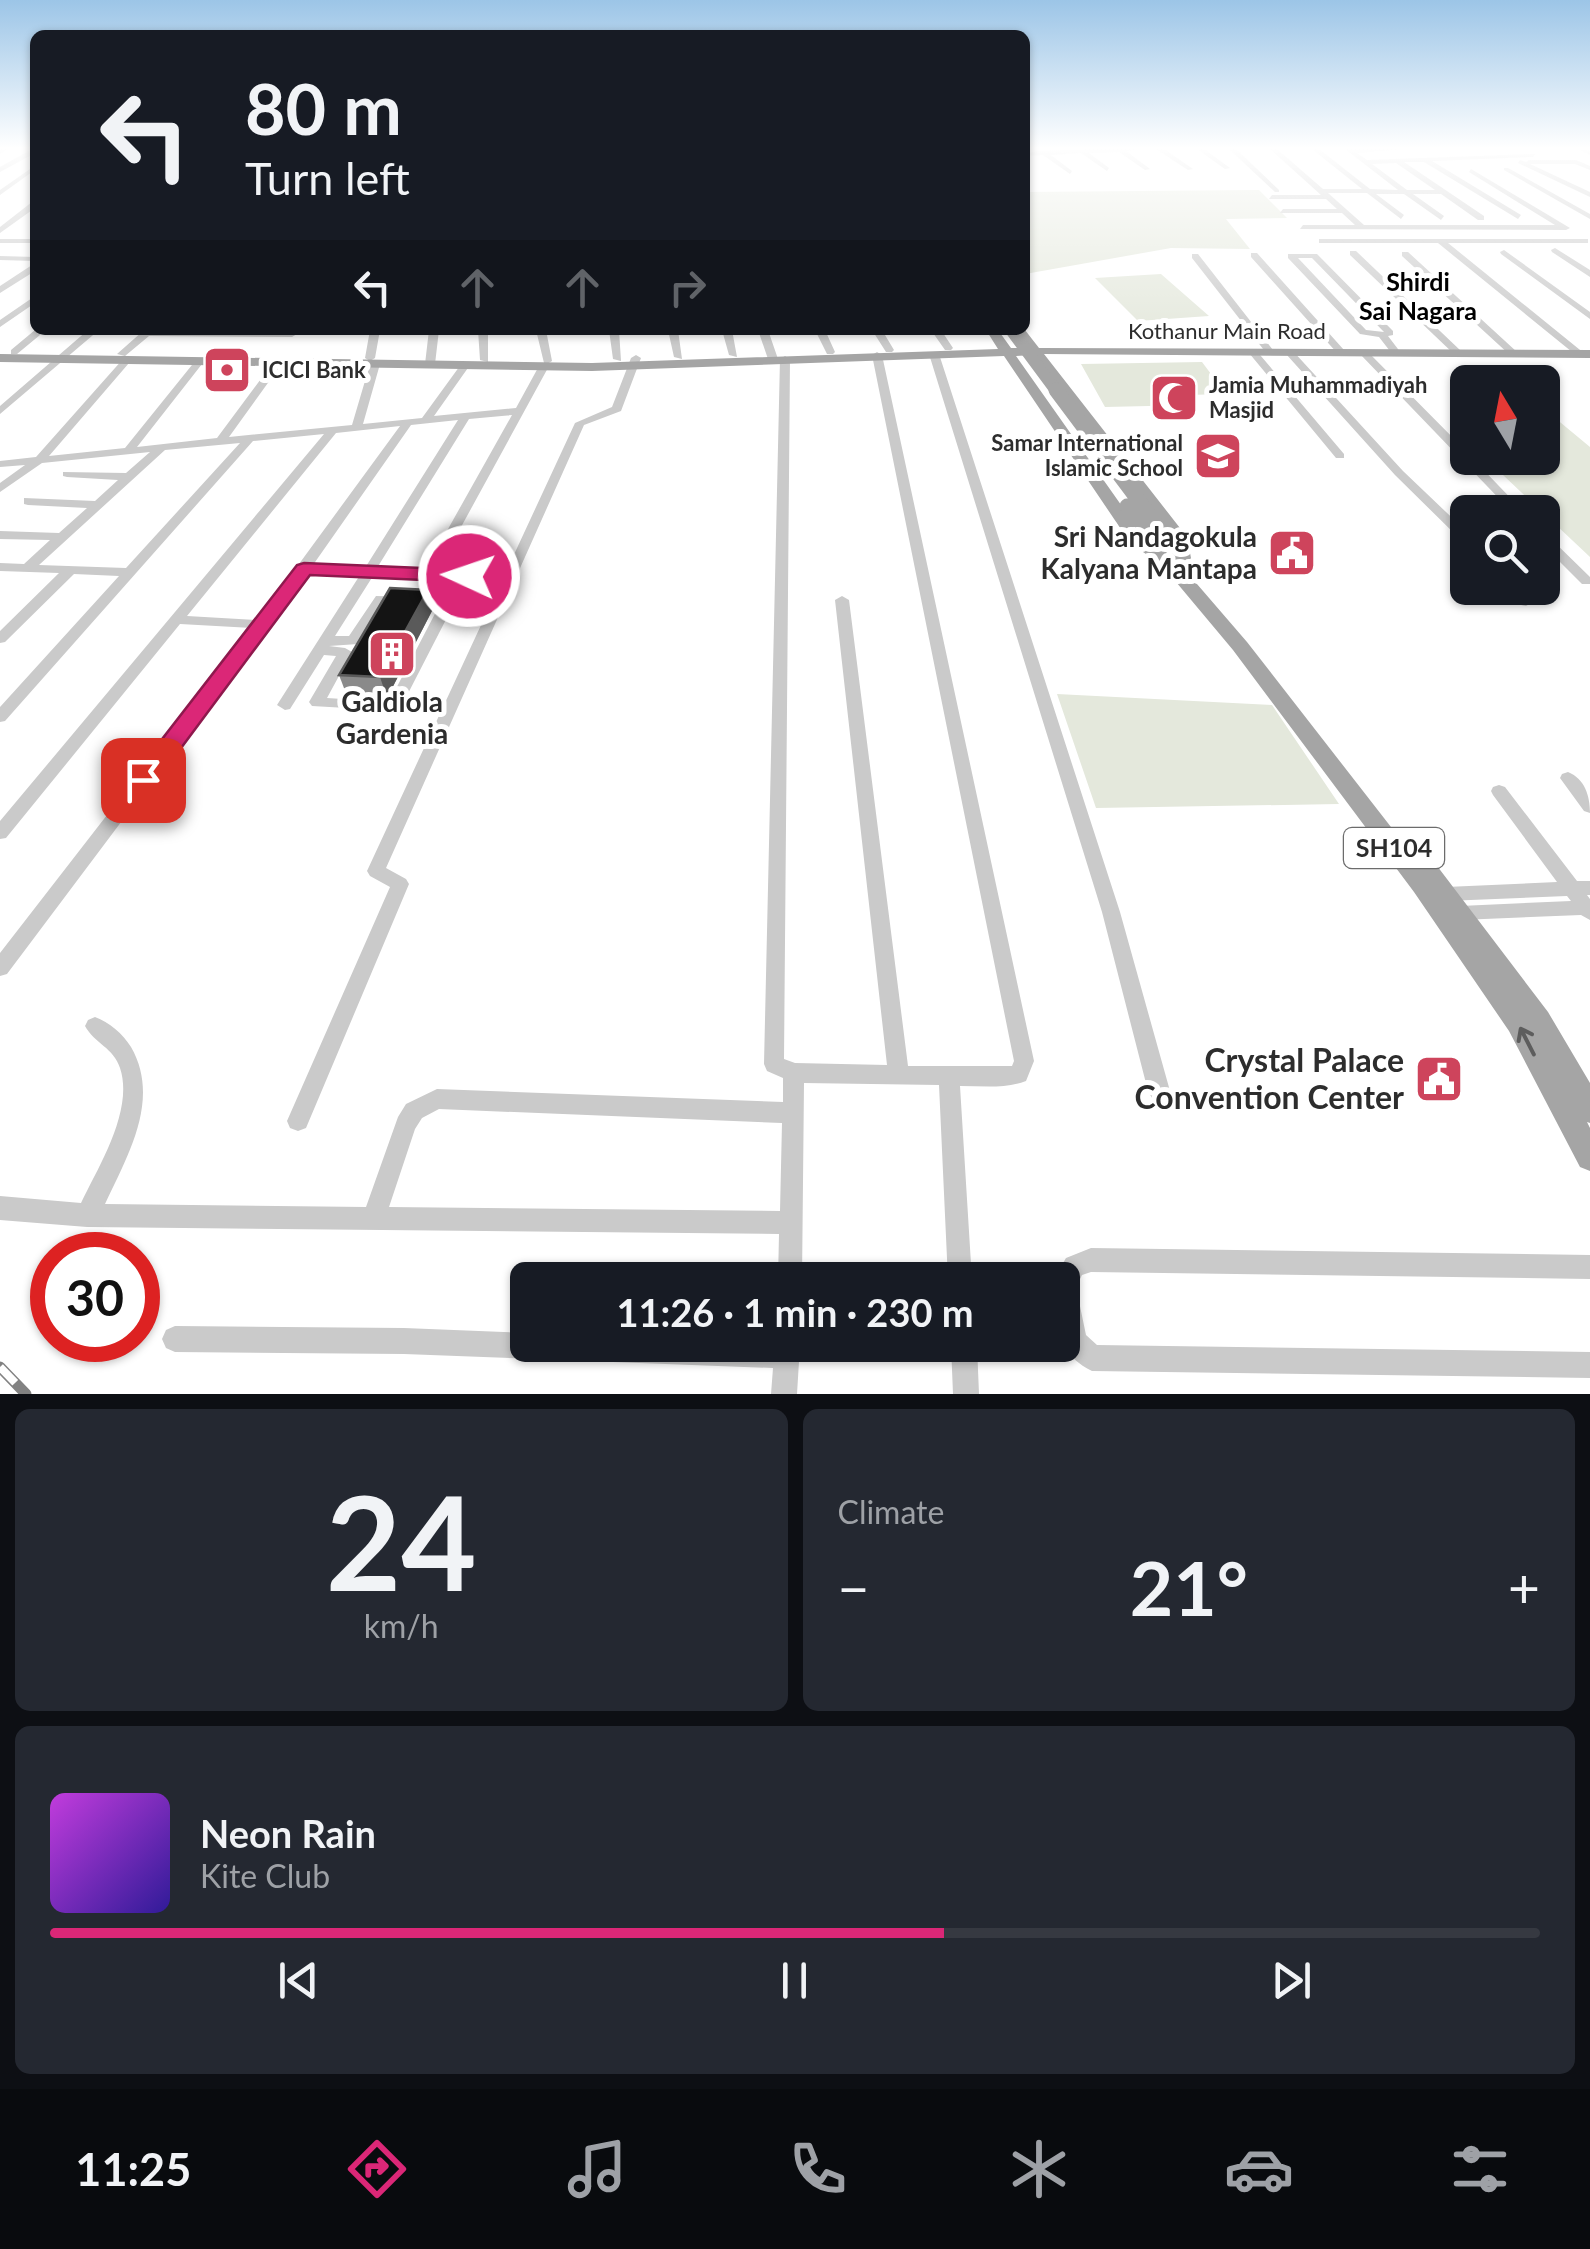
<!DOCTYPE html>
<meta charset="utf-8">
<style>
body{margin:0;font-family:Lato,sans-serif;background:#242831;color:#f1f3f6;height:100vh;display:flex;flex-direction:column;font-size:38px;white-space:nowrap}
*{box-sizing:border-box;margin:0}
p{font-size:32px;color:#9ea1a6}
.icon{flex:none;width:55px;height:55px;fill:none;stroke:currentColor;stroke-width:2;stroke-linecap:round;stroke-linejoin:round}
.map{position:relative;height:1394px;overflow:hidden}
.panel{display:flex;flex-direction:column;gap:15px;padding:15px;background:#0d0f14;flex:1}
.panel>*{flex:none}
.top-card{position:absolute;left:30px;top:30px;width:1000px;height:305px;border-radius:15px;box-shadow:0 2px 8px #0004;background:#171b24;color:#f1f3f6;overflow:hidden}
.needle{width:65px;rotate:350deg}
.controls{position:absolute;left:1450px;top:365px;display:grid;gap:20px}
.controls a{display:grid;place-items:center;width:110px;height:110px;border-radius:15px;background:#171b24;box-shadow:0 2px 8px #0004;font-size:50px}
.speed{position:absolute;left:30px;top:1232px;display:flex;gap:20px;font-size:50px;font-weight:700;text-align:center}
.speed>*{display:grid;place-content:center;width:130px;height:130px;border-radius:50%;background:#171b24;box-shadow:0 2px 8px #0004;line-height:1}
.speed .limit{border:15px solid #d22;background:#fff;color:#111}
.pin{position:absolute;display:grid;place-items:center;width:85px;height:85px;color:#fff;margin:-42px;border-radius:20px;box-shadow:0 5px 15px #0006}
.me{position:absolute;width:110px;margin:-55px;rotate:273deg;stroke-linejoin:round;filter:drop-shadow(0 0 8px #0008)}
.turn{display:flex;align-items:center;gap:35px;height:210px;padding:0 50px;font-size:45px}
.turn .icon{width:130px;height:130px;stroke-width:2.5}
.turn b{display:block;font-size:70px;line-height:85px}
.lanes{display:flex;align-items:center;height:95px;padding:0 50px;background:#0003;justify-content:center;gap:50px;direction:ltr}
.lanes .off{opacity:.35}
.big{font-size:75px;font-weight:700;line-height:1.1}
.panel .widget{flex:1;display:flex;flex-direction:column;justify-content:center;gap:15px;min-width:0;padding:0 35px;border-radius:15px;background:#242831}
.panel .dial{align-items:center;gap:0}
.dial b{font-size:130px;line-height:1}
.song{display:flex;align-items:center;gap:30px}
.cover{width:120px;height:120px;border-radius:15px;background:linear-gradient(135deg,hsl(290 70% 55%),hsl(250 70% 35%))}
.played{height:10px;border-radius:5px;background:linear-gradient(90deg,#db2777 60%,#363941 60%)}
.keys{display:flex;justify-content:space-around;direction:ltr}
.heat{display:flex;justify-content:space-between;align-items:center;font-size:55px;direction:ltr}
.panel .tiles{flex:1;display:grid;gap:15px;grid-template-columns:1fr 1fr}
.widget:last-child{grid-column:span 2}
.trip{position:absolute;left:510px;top:1262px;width:570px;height:100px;border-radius:15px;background:#171b24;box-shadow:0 2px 8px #0004;font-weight:700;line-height:100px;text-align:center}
.tab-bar{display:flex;height:160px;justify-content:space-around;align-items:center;background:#090b0e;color:#9ea1a6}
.tab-bar .icon{width:70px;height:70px}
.tab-bar .current{color:#db2777}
.tab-bar b{font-size:45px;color:#f1f3f6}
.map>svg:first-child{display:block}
</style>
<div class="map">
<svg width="1590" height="1394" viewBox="0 0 1590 1394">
<rect width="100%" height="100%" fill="#fff"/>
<path fill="#e4e8dc" d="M 1259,190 L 1287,218 L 1226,219 L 1250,249 L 1171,248 L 1025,274 L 1025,192 Z
M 1161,274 L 1209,316 L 1138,321 L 1095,278 Z
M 1202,362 L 1226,394 L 1187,395 L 1193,405 L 1105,407 L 1081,364 Z
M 1543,408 L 1590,447 L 1590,557 L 1485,458 L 1542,458 Z
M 1057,694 L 1272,705 L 1339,804 L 1096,808 Z"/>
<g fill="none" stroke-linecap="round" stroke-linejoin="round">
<path fill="#cacaca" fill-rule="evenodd" d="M 0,149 L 8,149 L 0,154 Z
M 32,149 L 35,149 L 35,153 L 0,172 L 0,167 Z
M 1089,149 L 1138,149 L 1126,151 L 1150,169 L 1145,170 L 1119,152 L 1089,153 L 1109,168 L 1107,171 L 1081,153 L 1051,155 L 1072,171 L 1070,174 L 1043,155 L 1025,156 L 1025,152 Z
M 1156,149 L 1164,149 L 1193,169 L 1188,170 Z
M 1197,149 L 1204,149 L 1230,168 L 1225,169 Z
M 1229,149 L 1236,149 L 1279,190 L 1279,192 L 1275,192 Z
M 1270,149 L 1277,149 L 1323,189 L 1362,189 L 1312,149 L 1319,149 L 1370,189 L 1398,190 L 1345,149 L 1404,149 L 1357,153 L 1367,160 L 1535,154 L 1533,157 L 1432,161 L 1521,215 L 1518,219 L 1424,162 L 1404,162 L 1484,216 L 1484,220 L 1478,220 L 1441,194 L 1413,194 L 1444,216 L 1441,220 L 1404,194 L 1376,194 L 1404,215 L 1401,219 L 1367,193 L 1328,193 L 1364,225 L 1555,225 L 1469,172 L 1471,169 L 1570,228 L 1566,230 L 1300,229 L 1303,225 L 1355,225 L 1342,213 L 1280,213 L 1283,209 L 1337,209 L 1326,199 L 1269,199 L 1272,195 L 1321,195 ZM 1396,163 L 1435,190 L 1407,190 L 1372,164 Z
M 1579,149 L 1590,151 L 1590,155 L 1580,150 Z
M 1520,160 L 1526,162 L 1529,160 L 1576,160 L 1590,166 L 1590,170 L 1575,164 L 1530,164 L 1590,192 L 1590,197 L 1518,163 Z
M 1504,168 L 1508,168 L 1590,214 L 1590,219 L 1504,170 Z
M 30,169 L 32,172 L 0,195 L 0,190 Z
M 1025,169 L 1028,171 L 1028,173 L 1025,174 Z
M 32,202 L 35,202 L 35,208 L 0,233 L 0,227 Z
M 0,239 L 35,239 L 35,243 L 0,243 Z
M 1322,239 L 1588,239 L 1588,243 L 1448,243 L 1585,354 L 1577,356 L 1438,243 L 1319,243 L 1319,239 Z
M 1555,248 L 1590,270 L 1590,277 L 1552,252 L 1551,250 Z
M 1504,250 L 1590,312 L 1590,319 L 1501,254 L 1500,252 Z
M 1350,251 L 1356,251 L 1461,351 L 1461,355 L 1455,355 L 1350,255 Z
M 1402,252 L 1408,252 L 1517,352 L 1517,356 L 1511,356 L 1402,256 Z
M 1251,253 L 1257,253 L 1344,350 L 1344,354 L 1338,354 L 1251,257 Z
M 1192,254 L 1198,254 L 1273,350 L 1273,354 L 1267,354 L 1192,258 Z
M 1288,254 L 1317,254 L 1393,331 L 1393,335 L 1388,336 L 1401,353 L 1399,355 L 1393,355 L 1379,337 L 1360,334 L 1288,258 ZM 1298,258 L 1312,258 L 1384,332 L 1366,330 Z
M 0,256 L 35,257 L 35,261 L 0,260 Z
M 32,265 L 35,265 L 35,271 L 0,293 L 0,286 Z
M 35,296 L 35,303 L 0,327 L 0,320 Z
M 35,330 L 46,330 L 17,354 L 11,354 L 11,350 Z
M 88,330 L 99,330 L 0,414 L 0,406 Z
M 154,330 L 292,331 L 297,334 L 292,337 L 149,336 L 125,356 L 117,354 L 143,331 Z
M 370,330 L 380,330 L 375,358 L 370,361 L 365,358 Z
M 429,330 L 439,330 L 435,364 L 430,367 L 425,364 Z
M 478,330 L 488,330 L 488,362 L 480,360 Z
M 536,330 L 546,330 L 552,361 L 547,364 L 549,366 L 437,571 L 505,574 L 575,423 L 612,407 L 631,358 L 636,355 L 641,358 L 621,411 L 584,425 L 386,868 L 406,879 L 409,884 L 306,1128 L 298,1131 L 290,1128 L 287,1121 L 390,887 L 370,876 L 367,871 L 501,582 L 373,576 L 335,636 L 349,636 L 376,596 L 448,598 L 455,602 L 399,711 L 312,706 L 309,702 L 336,656 L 324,655 L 290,709 L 285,710 L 277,705 L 360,575 L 308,573 L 7,974 L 0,976 L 0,953 L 252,628 L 180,624 L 6,838 L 0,839 L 0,821 L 324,434 L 253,441 L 5,721 L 0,722 L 0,707 L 119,576 L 74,574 L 5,642 L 0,643 L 0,631 L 59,573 L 0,571 L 0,563 L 24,564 L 50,540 L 0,539 L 0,531 L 59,533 L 87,508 L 28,505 L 24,504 L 24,498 L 95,501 L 118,480 L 67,477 L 63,476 L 63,472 L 126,473 L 150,452 L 42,463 L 0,492 L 0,483 L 25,465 L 0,467 L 0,461 L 36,457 L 123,359 L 126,358 L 131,361 L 129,363 L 49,456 L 125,448 L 196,360 L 202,360 L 202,364 L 137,447 L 217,438 L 275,360 L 278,359 L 283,362 L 229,437 L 352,425 L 370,364 L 375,361 L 380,364 L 363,424 L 422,418 L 462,363 L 465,362 L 470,365 L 434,416 L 516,408 L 539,366 L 544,363 ZM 512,415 L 425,570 L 377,568 L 469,419 ZM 458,420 L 365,568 L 313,565 L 411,425 ZM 400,426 L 258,620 L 187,616 L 336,433 ZM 240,443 L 126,568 L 39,565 L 165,450 ZM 385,603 L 439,606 L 389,702 L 327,698 L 352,652 L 345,648 L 329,646 L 358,644 Z
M 609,330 L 619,330 L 621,361 L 613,359 Z
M 668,330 L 678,330 L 682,359 L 674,357 Z
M 722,330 L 732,330 L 737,357 L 729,355 Z
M 758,330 L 768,330 L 778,359 L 776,361 L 768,359 Z
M 815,330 L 825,330 L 835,352 L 833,354 L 827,354 Z
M 872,330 L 882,330 L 894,350 L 892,352 L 886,352 Z
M 931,330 L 941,330 L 953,348 L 951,350 L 945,350 Z
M 1249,349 L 1255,349 L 1344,454 L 1344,458 L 1336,458 L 1249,353 Z
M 1286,350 L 1292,350 L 1403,471 L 1468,533 L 1468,544 L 1464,543 L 1395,475 L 1286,354 Z
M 1360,350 L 1366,350 L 1468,453 L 1468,458 L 1472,458 L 1524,512 L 1512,512 L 1360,354 Z
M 877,352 L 882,355 L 1034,1061 L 1026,1081 C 1005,1089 983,1086 960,1086 L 972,1280 L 948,1280 L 939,1085 L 804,1083 L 802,1280 L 778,1280 L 779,1234 L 87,1227 L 0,1220 L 0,1196 L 81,1203 C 99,1166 134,1110 120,1068 C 114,1048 94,1043 85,1026 L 88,1020 L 95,1017 C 109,1022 123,1034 131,1047 C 161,1099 128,1155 105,1204 L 366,1207 L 398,1117 L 406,1104 L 437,1089 L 783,1102 L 783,1078 L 767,1071 L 764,1064 L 780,359 L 785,356 L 790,359 L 784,1059 L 795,1063 L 887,1065 L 835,600 L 842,596 L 849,600 L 908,1066 L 1012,1066 L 1014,1061 L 872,355 ZM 439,1109 L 782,1123 L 780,1211 L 389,1207 L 415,1129 L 422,1118 Z
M 931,352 L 939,354 L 1120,912 L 1170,1091 L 1166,1098 L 1159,1101 L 1152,1098 L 1148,1091 L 1102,912 L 929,354 Z
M 1542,533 L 1546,534 L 1590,577 L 1590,584 L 1582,584 L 1542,544 Z
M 1505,588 L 1519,588 L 1533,602 L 1526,606 L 1521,605 Z
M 1568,772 C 1585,779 1590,796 1590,813 L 1584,811 L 1560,778 L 1562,774 Z
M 1499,785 L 1505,787 L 1577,881 L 1590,881 L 1590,895 L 1587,895 L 1590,899 L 1590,920 L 1581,915 L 1460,920 L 1453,918 L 1451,913 L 1453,908 L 1460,906 L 1571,901 L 1567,896 L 1446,901 L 1440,899 L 1437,894 L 1440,889 L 1446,887 L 1557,882 L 1493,795 L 1491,791 L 1493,787 Z
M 1091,1248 L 1590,1255 L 1590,1279 L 1091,1272 L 1082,1275 L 1076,1287 L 1086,1335 L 1097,1345 L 1590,1352 L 1590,1378 L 1092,1371 C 1079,1365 1068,1355 1062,1342 L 1062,1280 L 1053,1280 L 1066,1258 Z
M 175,1326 L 404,1328 L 528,1333 L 528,1345 L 800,1345 L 797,1394 L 771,1394 L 773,1368 L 404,1354 L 175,1352 L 166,1348 L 162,1339 L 166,1330 Z
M 951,1345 L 977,1345 L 979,1394 L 953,1394 Z"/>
<path fill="#a5a5a5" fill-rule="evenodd" d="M 986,330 L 998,330 L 1011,348 L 1026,348 L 1013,330 L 1025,330 L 1039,348 L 1590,350 L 1590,358 L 1044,354 L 1187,537 L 1191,558 L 1188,562 L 1178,562 L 1247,642 L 1412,854 L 1420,851 L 1428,854 L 1548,1012 L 1590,1083 L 1590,1123 L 1587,1122 L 1590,1128 L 1590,1171 L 1580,1167 L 1509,1031 L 1414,892 L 1233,650 L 1161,564 L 1131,544 L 1004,356 L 592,371 L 0,362 L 0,354 L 592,363 L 998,349 ZM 1032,355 L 1171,537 L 1173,557 L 1143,536 L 1016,356 Z"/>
<g stroke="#828282" stroke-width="11">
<path id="rail" d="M 0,1367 L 26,1394"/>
</g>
<use href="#rail" stroke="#fff" stroke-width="8" stroke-dasharray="22" stroke-linecap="butt"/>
<path stroke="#a5a5a5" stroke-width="12" d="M 1011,330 L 1057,392"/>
<path stroke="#a5a5a5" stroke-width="15" d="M 1056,390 L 1166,537
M 1127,506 L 1149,537"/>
</g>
<path fill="#8a8a8a" d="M 433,609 L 387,698 L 347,696 L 339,675 Z"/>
<path fill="#5a5a5a" d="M 428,590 L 433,609 L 387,698 L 380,677 Z"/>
<path fill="#141414" stroke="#5a5a5a" stroke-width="2.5" d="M 390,588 L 428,590 L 380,677 L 339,675 Z"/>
<defs><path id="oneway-shaft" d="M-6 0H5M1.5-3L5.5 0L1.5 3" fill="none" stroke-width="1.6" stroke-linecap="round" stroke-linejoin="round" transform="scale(2.5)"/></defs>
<use stroke="#5d5d5d" href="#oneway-shaft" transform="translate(1527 1041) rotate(-117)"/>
<linearGradient id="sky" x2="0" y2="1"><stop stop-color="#9cc5e7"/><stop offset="0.43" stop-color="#fff"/><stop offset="1" stop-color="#fff" stop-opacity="0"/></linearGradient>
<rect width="1590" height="344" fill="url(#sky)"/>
<path fill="#db2777" stroke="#8e194d" stroke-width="2.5" d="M 304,563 L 469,570 L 479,576 L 469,582 L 310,575 L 152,787 L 135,787 L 131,780 L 135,774 L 297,565 Z"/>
<defs>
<g id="bank-square" transform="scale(2.5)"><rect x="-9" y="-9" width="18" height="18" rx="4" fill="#ce445c" stroke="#fff"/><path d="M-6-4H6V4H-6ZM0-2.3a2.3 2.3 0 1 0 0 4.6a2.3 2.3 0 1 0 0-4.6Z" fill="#fff"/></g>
<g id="mosque-square" transform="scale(2.5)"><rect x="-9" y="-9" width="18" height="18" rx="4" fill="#ce445c" stroke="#fff"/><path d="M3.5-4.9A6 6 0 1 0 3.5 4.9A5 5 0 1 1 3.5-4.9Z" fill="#fff"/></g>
<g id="school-square" transform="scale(2.5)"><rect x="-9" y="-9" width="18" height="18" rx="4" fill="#ce445c" stroke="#fff"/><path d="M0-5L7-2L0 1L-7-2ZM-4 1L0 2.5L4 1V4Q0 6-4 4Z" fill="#fff"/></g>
<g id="civic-square" transform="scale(2.5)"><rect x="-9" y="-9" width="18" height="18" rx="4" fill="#ce445c" stroke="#fff"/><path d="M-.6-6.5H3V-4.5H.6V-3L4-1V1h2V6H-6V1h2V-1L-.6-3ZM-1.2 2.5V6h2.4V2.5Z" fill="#fff"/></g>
<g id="building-square" transform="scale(2.5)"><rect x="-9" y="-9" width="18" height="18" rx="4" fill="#ce445c" stroke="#fff"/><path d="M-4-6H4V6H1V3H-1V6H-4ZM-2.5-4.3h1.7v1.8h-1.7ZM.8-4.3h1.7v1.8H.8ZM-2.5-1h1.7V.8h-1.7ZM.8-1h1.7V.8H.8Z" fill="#fff"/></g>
</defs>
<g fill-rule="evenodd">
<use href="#bank-square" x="227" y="370"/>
<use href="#mosque-square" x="1174" y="398"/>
<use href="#school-square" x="1218" y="456"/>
<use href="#civic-square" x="1292" y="553"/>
<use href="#building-square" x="392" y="654"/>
<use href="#civic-square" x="1439" y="1079"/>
</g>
<g text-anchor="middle" stroke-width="10" stroke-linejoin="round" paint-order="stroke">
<g font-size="22" fill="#2d2d2d" stroke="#fff">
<text x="1227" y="339">Kothanur Main Road</text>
</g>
<g font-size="22" font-weight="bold" fill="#2d2d2d" stroke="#fff" text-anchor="start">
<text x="262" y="378">ICICI Bank</text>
<text x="1209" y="393">Jamia Muhammadiyah<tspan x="1209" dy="25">Masjid</tspan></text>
<text x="1183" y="451" text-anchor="end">Samar International<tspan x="1183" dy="25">Islamic School</tspan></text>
</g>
<g font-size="25" font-weight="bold" fill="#000" stroke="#fff">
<text x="1418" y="291">Shirdi<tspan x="1418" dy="29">Sai Nagara</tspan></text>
</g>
<rect fill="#fff" stroke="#6c6c6c" stroke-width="2.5" x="1344" y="828" width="100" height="40" rx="8"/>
<g font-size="25" font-weight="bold" fill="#2d2d2d">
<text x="1394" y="857">SH104</text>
</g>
<g font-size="28" font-weight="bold" fill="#2d2d2d" stroke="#fff" text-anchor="end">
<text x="1257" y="547">Sri Nandagokula<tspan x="1257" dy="32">Kalyana Mantapa</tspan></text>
<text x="392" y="712" text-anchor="middle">Galdiola<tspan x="392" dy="32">Gardenia</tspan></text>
</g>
<g font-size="32" font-weight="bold" fill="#2d2d2d" stroke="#fff" text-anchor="end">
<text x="1404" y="1072">Crystal Palace<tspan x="1404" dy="37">Convention Center</tspan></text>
</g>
</g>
</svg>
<div class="controls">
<a><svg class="needle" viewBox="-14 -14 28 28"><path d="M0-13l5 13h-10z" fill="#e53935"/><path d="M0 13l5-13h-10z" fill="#9ea1a6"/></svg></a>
<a><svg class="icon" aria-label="search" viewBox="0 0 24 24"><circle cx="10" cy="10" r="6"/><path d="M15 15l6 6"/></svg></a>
</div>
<div class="speed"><div class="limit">30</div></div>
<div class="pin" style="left:143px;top:780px;background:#d93025"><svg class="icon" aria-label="arrive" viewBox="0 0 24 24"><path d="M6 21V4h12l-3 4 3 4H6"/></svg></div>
<svg class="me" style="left:469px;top:576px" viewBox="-20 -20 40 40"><circle r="17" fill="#db2777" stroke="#fff" stroke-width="3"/><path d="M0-11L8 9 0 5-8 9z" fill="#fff"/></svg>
<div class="trip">11:26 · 1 min · 230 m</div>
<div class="top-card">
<div class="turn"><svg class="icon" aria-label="left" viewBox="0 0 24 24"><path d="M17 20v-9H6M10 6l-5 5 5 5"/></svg><div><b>80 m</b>Turn left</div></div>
<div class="lanes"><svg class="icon" aria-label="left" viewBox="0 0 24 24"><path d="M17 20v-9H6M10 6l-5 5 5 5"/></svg><svg class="icon off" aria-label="ahead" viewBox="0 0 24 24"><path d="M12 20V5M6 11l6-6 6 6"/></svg><svg class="icon off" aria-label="ahead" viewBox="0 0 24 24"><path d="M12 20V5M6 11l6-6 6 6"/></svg><svg class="icon off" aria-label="right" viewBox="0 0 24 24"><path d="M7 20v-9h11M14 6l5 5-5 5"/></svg></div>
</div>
</div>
<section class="panel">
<div class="tiles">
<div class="widget dial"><b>24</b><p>km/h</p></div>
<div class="widget"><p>Climate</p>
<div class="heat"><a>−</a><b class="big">21°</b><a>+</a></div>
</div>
<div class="widget">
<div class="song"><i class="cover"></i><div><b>Neon Rain</b><p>Kite Club</p></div></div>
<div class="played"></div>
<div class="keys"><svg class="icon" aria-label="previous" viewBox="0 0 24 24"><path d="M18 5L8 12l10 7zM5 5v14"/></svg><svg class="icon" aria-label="pause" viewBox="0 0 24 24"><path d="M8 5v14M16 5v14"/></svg><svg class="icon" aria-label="next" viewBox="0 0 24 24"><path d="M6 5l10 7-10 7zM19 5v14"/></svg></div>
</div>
</div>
</section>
<nav class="tab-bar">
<b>11:25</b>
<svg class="icon current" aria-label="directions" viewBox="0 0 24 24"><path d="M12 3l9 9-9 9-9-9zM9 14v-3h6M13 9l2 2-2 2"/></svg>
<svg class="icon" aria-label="music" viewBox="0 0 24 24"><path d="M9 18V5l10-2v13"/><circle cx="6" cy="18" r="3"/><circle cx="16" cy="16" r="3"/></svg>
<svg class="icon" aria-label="phone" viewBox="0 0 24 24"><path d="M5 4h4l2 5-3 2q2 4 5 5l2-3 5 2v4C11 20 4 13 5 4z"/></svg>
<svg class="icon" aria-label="climate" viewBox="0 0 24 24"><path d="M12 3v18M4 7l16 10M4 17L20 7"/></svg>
<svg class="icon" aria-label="car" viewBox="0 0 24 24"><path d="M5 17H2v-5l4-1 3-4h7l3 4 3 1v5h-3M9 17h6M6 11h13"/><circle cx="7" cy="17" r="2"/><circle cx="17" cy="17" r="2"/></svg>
<svg class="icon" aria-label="filters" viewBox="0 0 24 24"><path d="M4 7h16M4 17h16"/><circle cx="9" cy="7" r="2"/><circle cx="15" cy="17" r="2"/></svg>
</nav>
